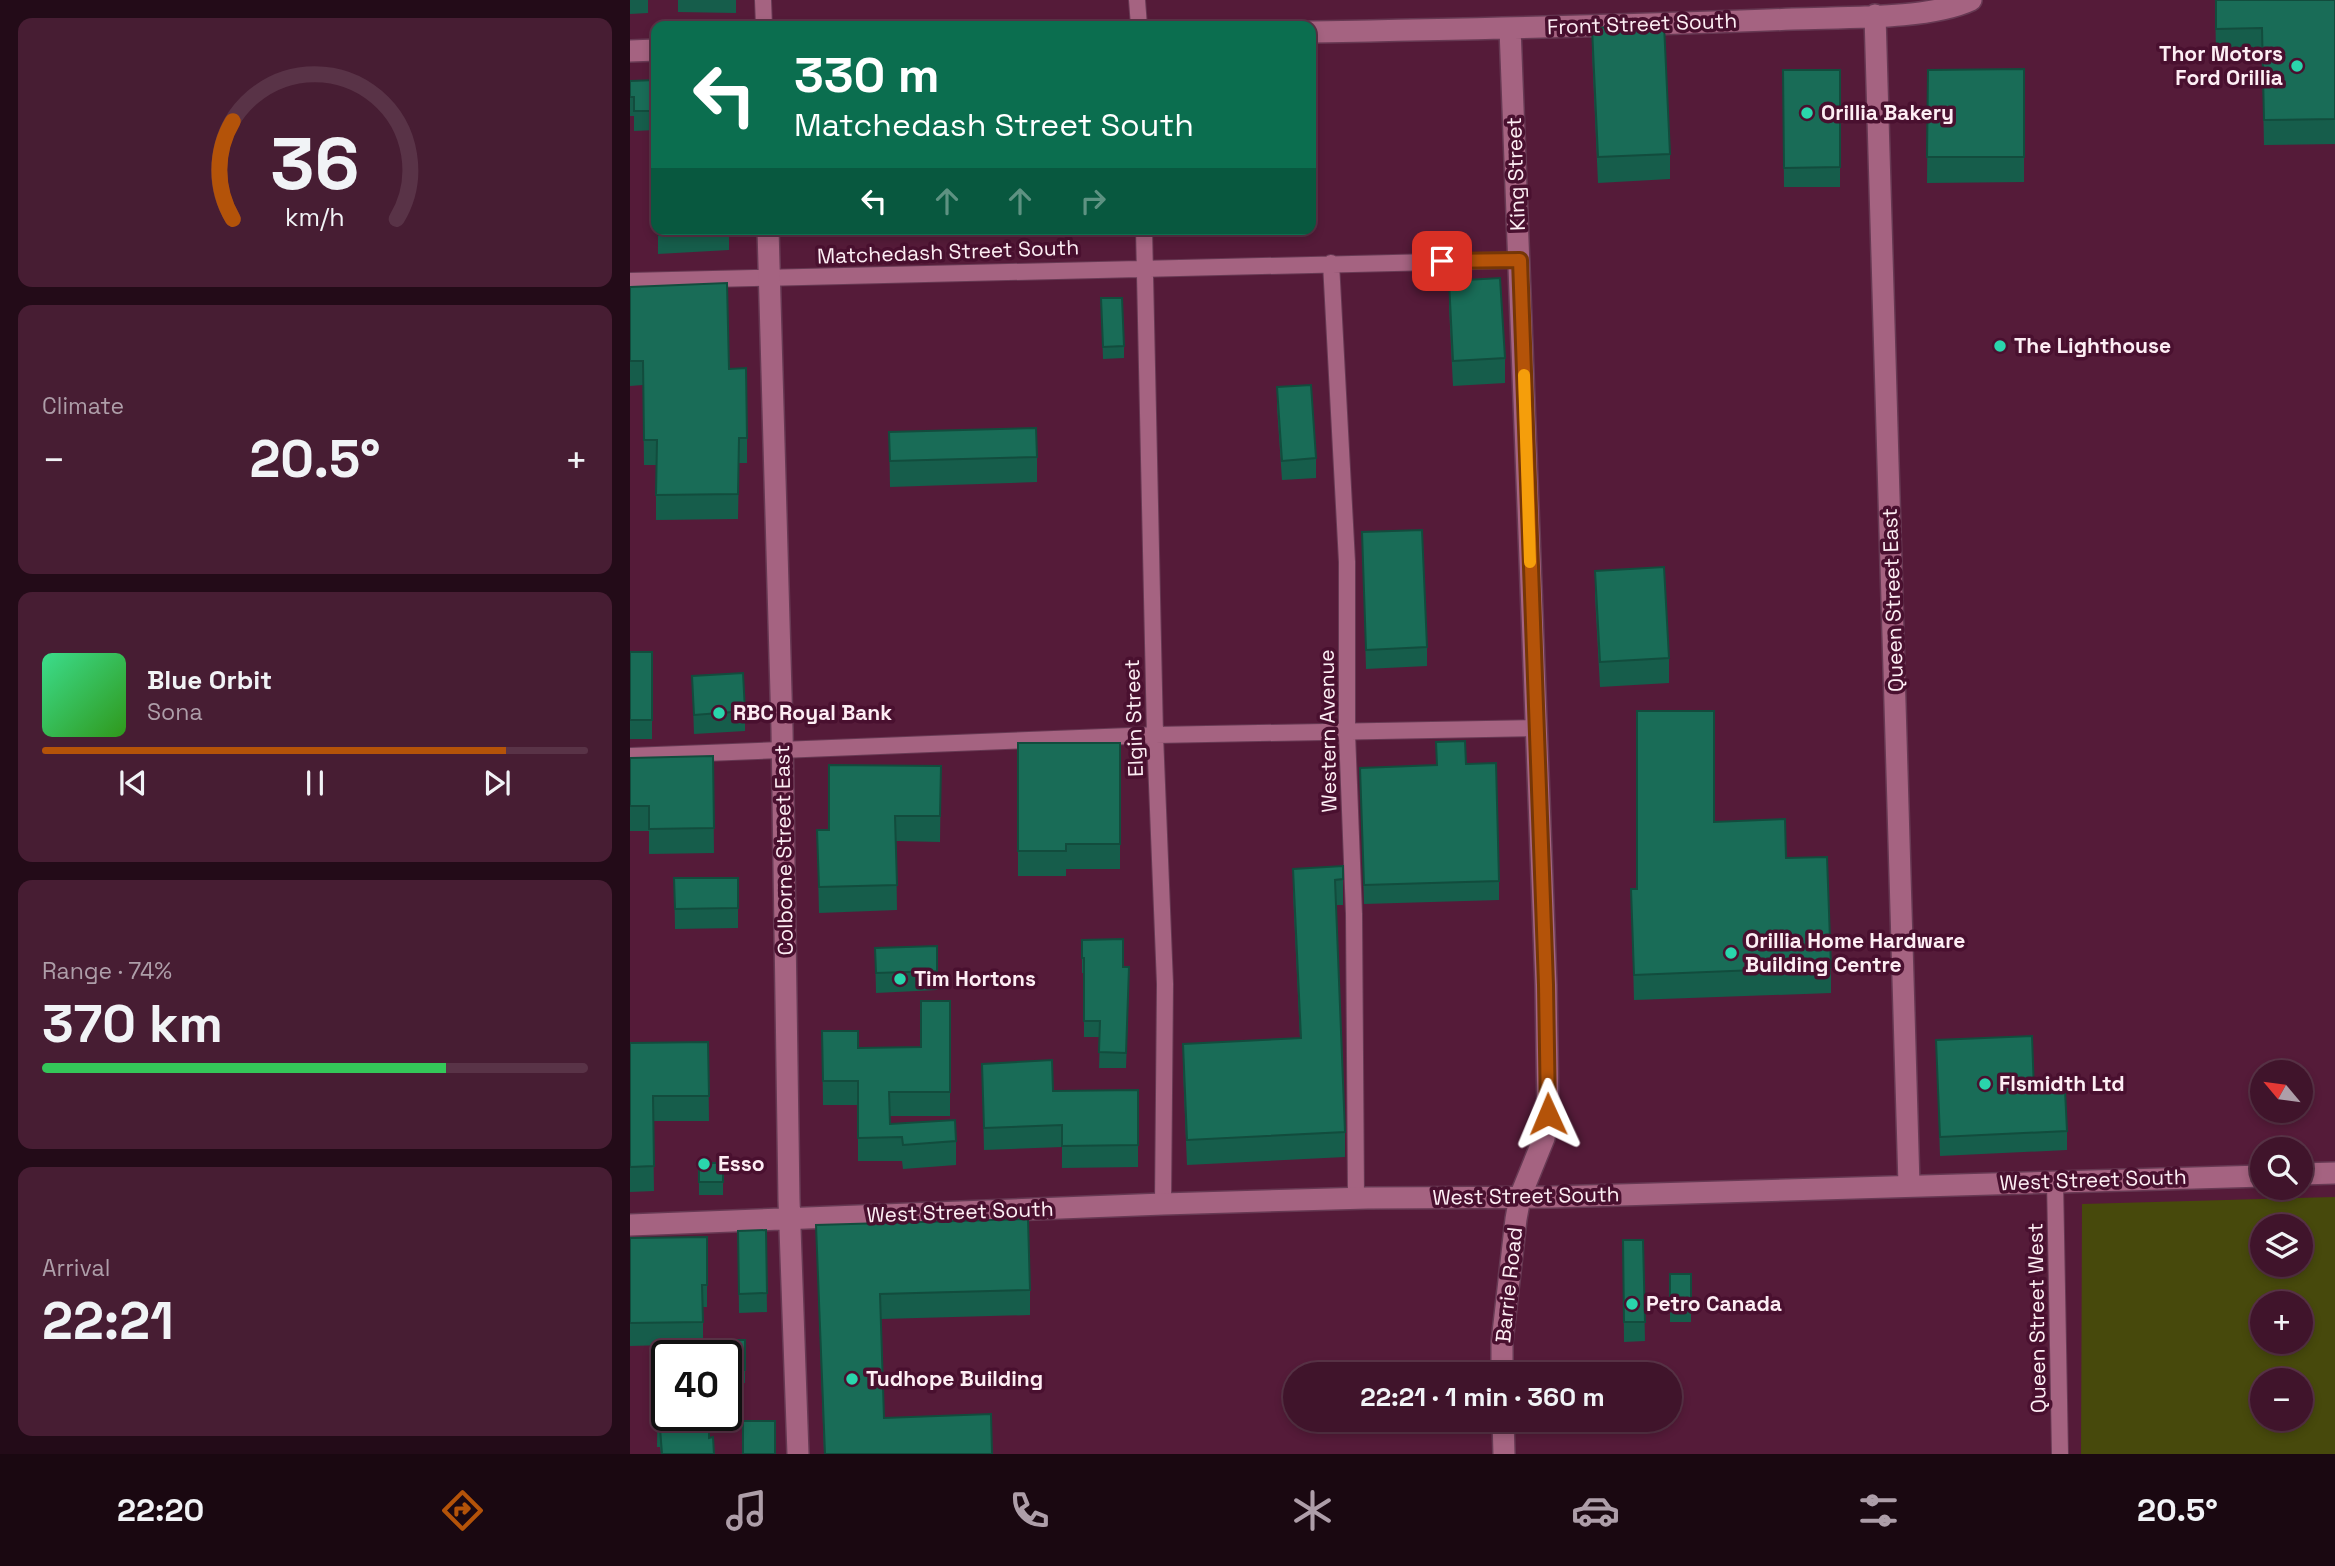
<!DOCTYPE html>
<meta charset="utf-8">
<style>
body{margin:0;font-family:"Space Grotesk",sans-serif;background:#471d33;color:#f1f3f6;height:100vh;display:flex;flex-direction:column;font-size:26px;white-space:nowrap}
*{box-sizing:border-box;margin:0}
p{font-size:23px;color:#ae9ea9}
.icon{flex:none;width:38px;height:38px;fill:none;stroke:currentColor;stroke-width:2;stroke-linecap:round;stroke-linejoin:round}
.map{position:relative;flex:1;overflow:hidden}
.details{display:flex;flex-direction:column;gap:18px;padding:18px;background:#230b18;width:630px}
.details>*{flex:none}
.banner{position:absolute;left:21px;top:21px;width:665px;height:214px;border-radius:14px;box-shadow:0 4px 10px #0003,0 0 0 2px #593347;background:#0b6e4f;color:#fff;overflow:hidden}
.needle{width:46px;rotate:299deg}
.fabs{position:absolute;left:1620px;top:1060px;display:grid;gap:14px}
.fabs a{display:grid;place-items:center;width:63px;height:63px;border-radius:50%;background:#40142b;box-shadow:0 4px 10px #0003,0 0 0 2px #593347;font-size:35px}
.speed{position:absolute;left:21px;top:1340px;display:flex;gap:14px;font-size:35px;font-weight:700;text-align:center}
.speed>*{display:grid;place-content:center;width:91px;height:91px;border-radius:50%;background:#40142b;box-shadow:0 4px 10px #0003,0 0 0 2px #593347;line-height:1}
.speed .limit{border:4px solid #111;border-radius:10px;background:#fff;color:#111}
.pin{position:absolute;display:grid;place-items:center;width:60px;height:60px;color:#fff;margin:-30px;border-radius:14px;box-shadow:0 4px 10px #0006}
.me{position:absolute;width:77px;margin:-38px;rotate:359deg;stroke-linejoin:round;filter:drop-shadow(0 0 5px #0008)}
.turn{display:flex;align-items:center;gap:24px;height:147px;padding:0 28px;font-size:32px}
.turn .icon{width:91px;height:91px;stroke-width:2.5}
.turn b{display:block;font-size:49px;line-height:60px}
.lanes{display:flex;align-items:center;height:66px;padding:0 28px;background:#0003;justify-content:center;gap:35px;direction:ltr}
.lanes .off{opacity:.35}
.big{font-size:52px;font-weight:800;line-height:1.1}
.details .tile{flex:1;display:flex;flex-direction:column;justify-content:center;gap:10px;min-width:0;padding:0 24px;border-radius:14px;background:#471d33}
.details .dial{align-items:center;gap:0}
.dial svg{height:182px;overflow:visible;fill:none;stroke:#593347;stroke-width:7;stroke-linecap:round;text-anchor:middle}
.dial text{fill:#f1f3f6;stroke:none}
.song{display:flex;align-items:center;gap:21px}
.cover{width:84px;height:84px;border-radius:10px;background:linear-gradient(135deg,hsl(150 70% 55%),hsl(110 70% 35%))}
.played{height:7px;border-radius:4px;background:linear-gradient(90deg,#b45309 85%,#593347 85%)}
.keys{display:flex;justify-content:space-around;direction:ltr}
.heat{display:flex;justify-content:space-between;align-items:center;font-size:38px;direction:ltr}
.charge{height:10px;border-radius:5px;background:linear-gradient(90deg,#34c759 74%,#593347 0)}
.trip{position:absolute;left:653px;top:1362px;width:399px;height:70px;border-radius:35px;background:#40142b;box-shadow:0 4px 10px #0003,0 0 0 2px #593347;font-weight:800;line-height:70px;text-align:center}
.menu{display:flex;height:112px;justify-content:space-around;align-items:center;background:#1a0811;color:#ae9ea9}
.menu .icon{width:49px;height:49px}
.menu .current{color:#b45309}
.menu b{font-size:32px;color:#f1f3f6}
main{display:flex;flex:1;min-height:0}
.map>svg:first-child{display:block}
</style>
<main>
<section class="details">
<div class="tile dial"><svg viewBox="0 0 100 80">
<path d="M14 69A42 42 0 1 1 86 69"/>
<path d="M14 69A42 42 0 0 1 14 26" stroke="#b45309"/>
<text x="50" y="56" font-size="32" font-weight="700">36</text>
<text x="50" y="72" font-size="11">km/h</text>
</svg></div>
<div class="tile"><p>Climate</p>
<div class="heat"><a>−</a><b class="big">20.5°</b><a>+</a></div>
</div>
<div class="tile">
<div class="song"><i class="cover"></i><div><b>Blue Orbit</b><p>Sona</p></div></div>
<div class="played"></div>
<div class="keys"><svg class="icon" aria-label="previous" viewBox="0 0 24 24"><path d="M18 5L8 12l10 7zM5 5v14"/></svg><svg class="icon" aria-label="pause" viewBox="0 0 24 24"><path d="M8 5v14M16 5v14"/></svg><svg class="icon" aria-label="next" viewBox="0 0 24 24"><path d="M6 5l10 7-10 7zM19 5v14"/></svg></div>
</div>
<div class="tile"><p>Range · 74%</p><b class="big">370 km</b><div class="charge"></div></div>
<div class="tile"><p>Arrival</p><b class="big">22:21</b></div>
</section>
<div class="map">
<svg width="1705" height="1454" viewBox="0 0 1705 1454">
<rect width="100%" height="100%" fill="#551b39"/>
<path fill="#47490c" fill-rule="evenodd" d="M 1705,1197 L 1705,1454 L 1451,1454 L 1452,1204 ZM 1633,1227 L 1671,1227 L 1671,1265 L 1633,1265 ZM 1633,1304 L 1671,1304 L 1671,1342 L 1633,1342 ZM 1633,1381 L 1671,1381 L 1671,1419 L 1633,1419 Z"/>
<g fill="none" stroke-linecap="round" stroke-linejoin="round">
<g stroke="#673953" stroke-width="18">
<path id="street" d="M 133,0 L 134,26
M 507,0 L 509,26
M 514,229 L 525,735 L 535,984 L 533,1204
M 701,263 L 717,562 L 717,733 L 724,914 L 726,1199
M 0,281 L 889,260
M 0,756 L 525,735 L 907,728
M 1425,1181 L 1430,1454"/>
</g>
<g stroke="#673953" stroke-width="24">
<path id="secondary" d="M 1245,15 L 1279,1185
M 681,32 C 841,29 1002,26 1163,19 C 1212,17 1298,20 1341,0
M 0,51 L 26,50
M 138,229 L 152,729 L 159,1200 L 168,1454
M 1671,1174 L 1705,1173
M 0,1225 L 533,1204 L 737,1198 L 922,1197 L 1633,1176
M 872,1374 L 872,1342 L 886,1219 L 890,1197 L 914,1138 L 918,1114 L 916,985 L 880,28
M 873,1419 L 874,1454"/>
</g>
<use href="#street" stroke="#a56381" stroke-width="16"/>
<use href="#secondary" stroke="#a56381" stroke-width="21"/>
</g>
<path fill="#165d4b" d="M 0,0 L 18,0 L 18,13 L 0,14 Z
M 48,0 L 106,0 L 106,13 L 48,12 Z
M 1585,0 L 1705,0 L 1705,144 L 1634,145 L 1632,54 L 1586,55 Z
M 962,28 L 1040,154 L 1040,179 L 968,183 L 962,53 Z
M 1394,69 L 1394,182 L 1297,183 L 1298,70 Z
M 1153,70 L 1210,70 L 1210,187 L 1154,187 Z
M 26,80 L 26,130 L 4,131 L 4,116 L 0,116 L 0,81 Z
M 28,229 L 99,229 L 99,250 L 28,254 Z
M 202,229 L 235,229 L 235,233 L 202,234 Z
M 819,281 L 875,358 L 875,383 L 823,386 L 819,307 Z
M 0,287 L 99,369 L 117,438 L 117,463 L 109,463 L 108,519 L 26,520 L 26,465 L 14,465 L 13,385 L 0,386 Z
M 471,298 L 494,346 L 494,358 L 473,359 Z
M 647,387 L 686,458 L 686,478 L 652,480 L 647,407 Z
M 259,432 L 407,457 L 407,482 L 260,487 Z
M 732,532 L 797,647 L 797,666 L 736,669 Z
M 965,571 L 1039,658 L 1039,683 L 970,687 L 965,596 Z
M 0,652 L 22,652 L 22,739 L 0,739 Z
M 62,676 L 115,711 L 115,731 L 64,734 Z
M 806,742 L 836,764 L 869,881 L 869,900 L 734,904 L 730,768 L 806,765 Z
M 388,743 L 490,743 L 490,869 L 436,869 L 436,876 L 388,876 Z
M 83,756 L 84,853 L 19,854 L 19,831 L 0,831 L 0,758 Z
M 311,766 L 310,842 L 266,841 L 267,910 L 189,913 L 187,830 L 199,830 Z
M 1084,822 L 1156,858 L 1201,967 L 1201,993 L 1004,1000 L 1001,889 L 1007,889 Z
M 713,866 L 713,905 L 706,905 L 715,1132 L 715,1157 L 557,1165 L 553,1070 L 553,1044 L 670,1038 L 663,894 L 663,869 Z
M 44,878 L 108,878 L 108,928 L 45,929 Z
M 452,940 L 493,967 L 499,983 L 496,1068 L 469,1068 L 470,1037 L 454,1037 L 454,973 L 452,973 Z
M 307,946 L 307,990 L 246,993 L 245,948 Z
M 320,1001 L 320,1116 L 260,1116 L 260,1124 L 326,1141 L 326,1165 L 273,1169 L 272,1161 L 228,1161 L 228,1105 L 193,1105 L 192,1031 L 228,1048 L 291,1047 Z
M 1306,1040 L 1404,1091 L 1437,1131 L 1437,1150 L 1310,1156 Z
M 78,1042 L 79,1121 L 23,1121 L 24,1191 L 0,1192 L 0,1043 Z
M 352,1064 L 423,1091 L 508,1090 L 508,1167 L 432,1168 L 432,1147 L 354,1150 Z
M 69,1163 L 93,1163 L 93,1195 L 69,1195 Z
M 186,1225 L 400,1290 L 400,1315 L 251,1319 L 254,1418 L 362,1454 L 194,1454 Z
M 136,1230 L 137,1312 L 109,1313 L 108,1231 Z
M 77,1237 L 77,1307 L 73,1307 L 73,1344 L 0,1346 L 0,1238 Z
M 993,1240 L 1013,1240 L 1015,1341 L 994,1342 Z
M 1040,1274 L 1061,1274 L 1061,1322 L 1040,1322 Z
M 115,1340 L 115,1383 L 96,1383 L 96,1356 Z
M 28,1382 L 79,1438 L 84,1454 L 31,1454 L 30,1447 L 27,1447 Z"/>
<path fill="#196c57" stroke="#124c3d" stroke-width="2" d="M 1586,0 L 1705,0 L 1705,119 L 1634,120 L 1632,28 L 1586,29 Z
M 1034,24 L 1040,154 L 968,157 L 962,28 Z
M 1394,69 L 1394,157 L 1297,157 L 1298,70 Z
M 1153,70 L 1210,70 L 1210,167 L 1154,168 Z
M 26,80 L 26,111 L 4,111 L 4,97 L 0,97 L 0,81 Z
M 28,229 L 99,229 L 99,231 L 28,235 Z
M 870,278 L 875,358 L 823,361 L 819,281 Z
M 97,283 L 99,369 L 116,368 L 117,438 L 109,438 L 108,494 L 26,495 L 27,440 L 14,440 L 13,361 L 0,361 L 0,287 Z
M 471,298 L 492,298 L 494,346 L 473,347 Z
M 681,385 L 686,458 L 652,461 L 647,387 Z
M 406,428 L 407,457 L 260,461 L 259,432 Z
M 792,530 L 797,647 L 736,650 L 732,532 Z
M 1034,567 L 1039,658 L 970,662 L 965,571 Z
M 0,652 L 22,652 L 22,720 L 0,720 Z
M 113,673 L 115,711 L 64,715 L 62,676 Z
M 1007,711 L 1084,711 L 1084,822 L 1155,819 L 1156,858 L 1197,857 L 1201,967 L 1004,975 L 1001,889 L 1007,889 Z
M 835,741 L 836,764 L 866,763 L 869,881 L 734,885 L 730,768 L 807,765 L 806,742 Z
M 388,743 L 490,743 L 490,844 L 436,844 L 436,851 L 388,851 Z
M 83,756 L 84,828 L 19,829 L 19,806 L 0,806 L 0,758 Z
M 199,765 L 311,766 L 310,816 L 265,816 L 267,885 L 189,887 L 187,830 L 199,830 Z
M 713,866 L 713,879 L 705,880 L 715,1132 L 557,1140 L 553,1044 L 671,1038 L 663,869 Z
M 44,878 L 108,878 L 108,908 L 45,909 Z
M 493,939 L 493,967 L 499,967 L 496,1053 L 469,1052 L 470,1021 L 454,1021 L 454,958 L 452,958 L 452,940 Z
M 307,946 L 307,971 L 246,973 L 245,948 Z
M 291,1001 L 320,1001 L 320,1092 L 259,1092 L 260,1124 L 325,1120 L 326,1141 L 273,1145 L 272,1137 L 228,1138 L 228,1081 L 193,1081 L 192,1031 L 228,1031 L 228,1048 L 291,1047 Z
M 1402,1036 L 1404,1091 L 1435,1090 L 1437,1131 L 1310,1137 L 1306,1040 Z
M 78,1042 L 79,1096 L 23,1096 L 24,1166 L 0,1167 L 0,1043 Z
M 422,1060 L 423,1091 L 508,1090 L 508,1145 L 432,1146 L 432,1125 L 354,1128 L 352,1064 Z
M 69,1163 L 93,1163 L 93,1182 L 69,1182 Z
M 398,1219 L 400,1290 L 250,1294 L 254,1418 L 361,1414 L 362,1454 L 195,1454 L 186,1225 Z
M 136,1230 L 137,1293 L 109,1294 L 108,1231 Z
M 77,1237 L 77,1285 L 72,1285 L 73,1322 L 0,1323 L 0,1238 Z
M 993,1240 L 1013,1240 L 1015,1322 L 994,1322 Z
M 1040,1274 L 1061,1274 L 1061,1309 L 1040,1309 Z
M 86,1340 L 115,1340 L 115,1370 L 96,1370 L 96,1356 L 85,1356 Z
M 28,1382 L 37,1382 L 37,1416 L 79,1416 L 79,1438 L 83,1437 L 84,1454 L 32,1454 L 30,1428 L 27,1428 Z
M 113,1421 L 145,1421 L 145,1454 L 113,1454 Z"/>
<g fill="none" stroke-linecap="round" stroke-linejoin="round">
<g stroke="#753606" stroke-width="18">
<path id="route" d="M 812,261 L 890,260 L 916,985 L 918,1114"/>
</g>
<use href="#route" stroke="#b45309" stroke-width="12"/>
<path stroke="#f59e0b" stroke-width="12" d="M 894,375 L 900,562"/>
</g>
<g fill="#2ad5ac" stroke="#49102f" stroke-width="2.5">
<circle cx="1667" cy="66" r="7"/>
<circle cx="1177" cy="113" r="7"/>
<circle cx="1370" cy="346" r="7"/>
<circle cx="89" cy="713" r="7"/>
<circle cx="1101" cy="953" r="7"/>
<circle cx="270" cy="979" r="7"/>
<circle cx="1355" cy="1084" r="7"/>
<circle cx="74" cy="1164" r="7"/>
<circle cx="1002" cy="1304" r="7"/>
<circle cx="222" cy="1379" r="7"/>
</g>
<g text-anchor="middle" stroke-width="7" stroke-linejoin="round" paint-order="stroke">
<g font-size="21" fill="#fdeef4" stroke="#49102f">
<text transform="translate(1012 24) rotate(-2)" y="7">Front Street South</text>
<text transform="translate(886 174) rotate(-92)" y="7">King Street</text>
<text transform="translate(318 252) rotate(-2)" y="7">Matchedash Street South</text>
<text transform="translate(1263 600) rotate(-92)" y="7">Queen Street East</text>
<text transform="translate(504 718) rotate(-92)" y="7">Elgin Street</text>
<text transform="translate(698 731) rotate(-91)" y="7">Western Avenue</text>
<text transform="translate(154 850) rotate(-91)" y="7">Colborne Street East</text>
<text transform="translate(1463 1180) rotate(-2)" y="7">West Street South</text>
<text transform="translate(896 1196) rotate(-1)" y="7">West Street South</text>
<text transform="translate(330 1212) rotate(-2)" y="7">West Street South</text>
<text transform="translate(879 1285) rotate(-84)" y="7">Barrie Road</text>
<text transform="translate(1407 1318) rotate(-91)" y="7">Queen Street West</text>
</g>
<g font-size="21" font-weight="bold" fill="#fdeef4" stroke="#49102f" text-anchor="start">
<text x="1653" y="61" text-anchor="end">Thor Motors<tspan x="1653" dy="24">Ford Orillia</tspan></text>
<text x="1191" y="120">Orillia Bakery</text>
<text x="1384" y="353">The Lighthouse</text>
<text x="103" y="720">RBC Royal Bank</text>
<text x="1115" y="948">Orillia Home Hardware<tspan x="1115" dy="24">Building Centre</tspan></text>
<text x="284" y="986">Tim Hortons</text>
<text x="1369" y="1091">Flsmidth Ltd</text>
<text x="88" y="1171">Esso</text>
<text x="1016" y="1311">Petro Canada</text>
<text x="236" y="1386">Tudhope Building</text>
</g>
</g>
</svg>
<div class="fabs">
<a><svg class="needle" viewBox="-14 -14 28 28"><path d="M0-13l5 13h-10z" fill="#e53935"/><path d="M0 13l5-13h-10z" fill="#ae9ea9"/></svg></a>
<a><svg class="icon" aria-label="search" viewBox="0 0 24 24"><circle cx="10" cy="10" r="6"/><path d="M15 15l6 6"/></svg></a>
<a><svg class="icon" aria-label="layers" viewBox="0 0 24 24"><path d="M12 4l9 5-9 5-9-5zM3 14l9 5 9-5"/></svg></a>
<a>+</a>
<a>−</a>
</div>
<div class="speed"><div class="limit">40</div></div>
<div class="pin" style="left:812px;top:261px;background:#d93025"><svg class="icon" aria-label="arrive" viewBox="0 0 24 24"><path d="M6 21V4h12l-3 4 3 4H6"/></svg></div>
<svg class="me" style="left:918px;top:1114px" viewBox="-20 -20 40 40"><path d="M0-17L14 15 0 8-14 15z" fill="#b45309" stroke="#fff" stroke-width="4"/></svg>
<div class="trip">22:21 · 1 min · 360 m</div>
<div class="banner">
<div class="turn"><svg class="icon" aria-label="left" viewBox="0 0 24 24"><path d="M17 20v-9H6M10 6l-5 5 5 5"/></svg><div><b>330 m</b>Matchedash Street South</div></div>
<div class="lanes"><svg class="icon" aria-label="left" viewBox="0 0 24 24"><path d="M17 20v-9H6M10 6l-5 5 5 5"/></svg><svg class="icon off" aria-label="ahead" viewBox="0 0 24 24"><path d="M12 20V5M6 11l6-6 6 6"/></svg><svg class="icon off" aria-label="ahead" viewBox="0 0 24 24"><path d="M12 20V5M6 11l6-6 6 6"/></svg><svg class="icon off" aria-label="right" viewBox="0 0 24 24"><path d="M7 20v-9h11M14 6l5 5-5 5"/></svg></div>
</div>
</div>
</main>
<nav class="menu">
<b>22:20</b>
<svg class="icon current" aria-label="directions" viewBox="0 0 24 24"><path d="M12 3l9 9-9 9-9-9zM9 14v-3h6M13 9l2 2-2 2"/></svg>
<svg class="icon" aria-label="music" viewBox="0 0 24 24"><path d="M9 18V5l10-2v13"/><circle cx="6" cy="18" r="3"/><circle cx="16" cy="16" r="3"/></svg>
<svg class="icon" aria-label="phone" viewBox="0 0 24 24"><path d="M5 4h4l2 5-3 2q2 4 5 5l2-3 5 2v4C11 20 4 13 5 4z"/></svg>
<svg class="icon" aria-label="climate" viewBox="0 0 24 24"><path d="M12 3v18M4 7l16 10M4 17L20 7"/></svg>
<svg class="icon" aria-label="car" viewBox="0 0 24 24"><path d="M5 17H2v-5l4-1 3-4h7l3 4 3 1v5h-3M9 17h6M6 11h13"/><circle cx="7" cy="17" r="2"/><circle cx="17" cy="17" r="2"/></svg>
<svg class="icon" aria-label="filters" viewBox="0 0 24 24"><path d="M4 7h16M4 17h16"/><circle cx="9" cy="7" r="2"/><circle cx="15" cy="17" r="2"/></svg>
<b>20.5°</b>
</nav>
